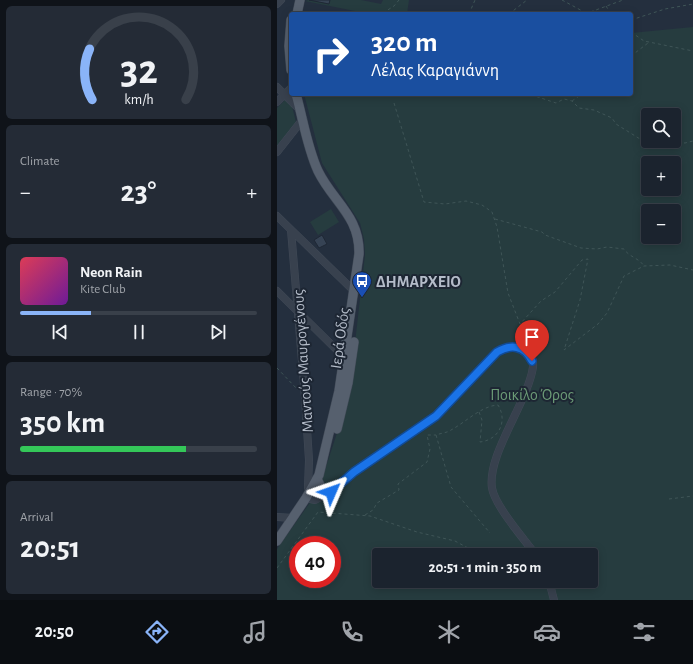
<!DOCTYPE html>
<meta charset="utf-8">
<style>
body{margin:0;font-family:"Alegreya Sans",sans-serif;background:#242b36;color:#f1f3f6;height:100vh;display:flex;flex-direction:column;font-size:15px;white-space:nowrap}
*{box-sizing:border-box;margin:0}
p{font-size:13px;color:#a0a4aa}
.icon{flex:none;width:22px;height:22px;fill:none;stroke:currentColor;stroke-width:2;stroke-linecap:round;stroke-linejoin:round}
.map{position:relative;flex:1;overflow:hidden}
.panel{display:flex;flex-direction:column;gap:6px;padding:6px;background:#0f1319;width:277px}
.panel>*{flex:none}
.banner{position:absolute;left:12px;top:12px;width:344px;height:84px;border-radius:4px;box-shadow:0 2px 10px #0003,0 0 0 1px #39404a;background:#1a4fa0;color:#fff;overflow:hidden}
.buttons{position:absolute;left:364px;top:108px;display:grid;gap:8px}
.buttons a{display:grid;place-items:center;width:40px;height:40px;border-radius:4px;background:#1b232e;box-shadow:0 2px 10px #0003,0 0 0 1px #39404a;font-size:20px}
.speed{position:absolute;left:12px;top:536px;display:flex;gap:8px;font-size:20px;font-weight:700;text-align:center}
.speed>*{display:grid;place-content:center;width:52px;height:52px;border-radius:50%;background:#1b232e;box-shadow:0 2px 10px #0003,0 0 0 1px #39404a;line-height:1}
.speed .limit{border:6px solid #d22;background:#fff;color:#111}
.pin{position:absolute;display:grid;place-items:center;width:34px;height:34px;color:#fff;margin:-41px -17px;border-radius:50% 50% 50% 0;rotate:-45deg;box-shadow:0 0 4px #0007}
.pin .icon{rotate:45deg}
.me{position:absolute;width:44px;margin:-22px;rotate:47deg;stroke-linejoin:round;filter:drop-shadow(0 0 3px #0008)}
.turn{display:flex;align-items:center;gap:14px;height:84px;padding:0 16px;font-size:18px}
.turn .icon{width:52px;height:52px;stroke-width:2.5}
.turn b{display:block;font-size:28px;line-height:34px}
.big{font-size:30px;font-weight:700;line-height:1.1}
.panel .tile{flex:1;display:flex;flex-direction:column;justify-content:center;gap:6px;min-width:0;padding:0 14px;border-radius:6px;background:#242b36}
.panel .dial{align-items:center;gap:0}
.dial svg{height:104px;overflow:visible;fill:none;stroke:#39404a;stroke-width:7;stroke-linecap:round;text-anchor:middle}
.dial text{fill:#f1f3f6;stroke:none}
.song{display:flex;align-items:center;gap:12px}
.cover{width:48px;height:48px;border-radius:6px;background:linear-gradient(135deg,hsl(350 70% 55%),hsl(280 70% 35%))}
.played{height:4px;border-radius:2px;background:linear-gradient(90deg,#8ab4f8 30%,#39404a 30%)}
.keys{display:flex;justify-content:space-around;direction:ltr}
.heat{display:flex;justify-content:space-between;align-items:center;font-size:22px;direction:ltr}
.charge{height:6px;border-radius:3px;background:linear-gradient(90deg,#34c759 70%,#39404a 0)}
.trip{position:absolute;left:95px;top:548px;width:226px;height:40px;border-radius:4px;background:#1b232e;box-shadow:0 2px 10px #0003,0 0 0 1px #39404a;font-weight:700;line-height:40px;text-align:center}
.tab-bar{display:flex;height:64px;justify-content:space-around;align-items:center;background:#0b0e12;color:#a0a4aa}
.tab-bar .icon{width:28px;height:28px}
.tab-bar .on{color:#8ab4f8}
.tab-bar b{font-size:18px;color:#f1f3f6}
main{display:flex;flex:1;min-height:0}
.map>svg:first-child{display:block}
</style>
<main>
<section class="panel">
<div class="tile dial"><svg viewBox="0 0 100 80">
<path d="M14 69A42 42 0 1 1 86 69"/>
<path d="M14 69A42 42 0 0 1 12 30" stroke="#8ab4f8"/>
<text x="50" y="56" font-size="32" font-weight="700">32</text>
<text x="50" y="72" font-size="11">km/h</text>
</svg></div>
<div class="tile"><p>Climate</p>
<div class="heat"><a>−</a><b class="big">23°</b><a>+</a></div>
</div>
<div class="tile">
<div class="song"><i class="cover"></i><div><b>Neon Rain</b><p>Kite Club</p></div></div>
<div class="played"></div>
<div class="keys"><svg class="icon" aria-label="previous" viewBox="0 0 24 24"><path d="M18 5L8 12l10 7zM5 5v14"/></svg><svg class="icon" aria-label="pause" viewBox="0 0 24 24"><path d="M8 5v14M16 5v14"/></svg><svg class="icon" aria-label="next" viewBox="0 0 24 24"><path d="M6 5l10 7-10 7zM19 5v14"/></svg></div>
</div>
<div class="tile"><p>Range · 70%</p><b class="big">350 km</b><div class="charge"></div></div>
<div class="tile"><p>Arrival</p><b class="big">20:51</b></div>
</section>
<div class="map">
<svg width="416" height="600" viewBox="0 0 416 600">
<rect width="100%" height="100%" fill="#242f3e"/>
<path fill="#263c3f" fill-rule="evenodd" d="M 32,0 L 52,4 L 53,0 L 84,0 L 104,4 L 106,0 L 132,0 L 130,14 L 93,14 L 28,1 Z
M 416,27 L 416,600 L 0,600 L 0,549 L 32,504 L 44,482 L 61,430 L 78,343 L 88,255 L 87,239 L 83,223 L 45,163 L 27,94 L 354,94 L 354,33 ZM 371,115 L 397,115 L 397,141 L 371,141 ZM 371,163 L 397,163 L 397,189 L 371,189 ZM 371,211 L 397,211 L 397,237 L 371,237 ZM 21,545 L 55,545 L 55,579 L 21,579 ZM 102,555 L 314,555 L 314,581 L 102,581 Z
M 8,100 L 15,106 L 19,122 L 0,146 L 0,108 Z
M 54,209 L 62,222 L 41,235 L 33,222 Z"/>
<path fill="#364354" stroke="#1f2835" d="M 32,0 L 53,0 L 52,4 Z
M 45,235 L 50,244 L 42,248 L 37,240 Z"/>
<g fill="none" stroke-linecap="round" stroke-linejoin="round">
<g stroke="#414a57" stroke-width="8">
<path id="minor" d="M 0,4 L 4,0
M 0,87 L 23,110
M 0,102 L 14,88
M 0,152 L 26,119
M 0,216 L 78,292
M 14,230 L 28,397 L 32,460 L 31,488 L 37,493 L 45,493 L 50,489
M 0,291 L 68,358
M 29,498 L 38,500 L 54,492 L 77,471 L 159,416 L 220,352 C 233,344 258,346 256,367 C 251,402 210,454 215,488 C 218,506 247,539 259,555
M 0,517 L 16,518
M 272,581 L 277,600"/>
</g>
<g stroke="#414a57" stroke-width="10">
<path id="major" d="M 20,14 L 23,0
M 14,20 L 12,46 L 14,70
M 60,429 L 71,383 L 77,342
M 40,479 L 44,487 L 51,489
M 0,541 L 29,498 L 42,475 L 62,391 L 82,254 C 83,216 56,202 41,171 C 30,147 26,119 19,94"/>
</g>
<path stroke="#3f5557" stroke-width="1" stroke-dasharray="3 3" stroke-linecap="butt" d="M 285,0 L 309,13
M 329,6 L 334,14
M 106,13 L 117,6 L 122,0
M 192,14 L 198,0
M 232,14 L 250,0
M 308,14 L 346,0
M 354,20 L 388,9 L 416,4
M 354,32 L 367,41 L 416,51
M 354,56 L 371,43
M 236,94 L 252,94 L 279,103 L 287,99 L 295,101 L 302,108 L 317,110 L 335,118 L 339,124 L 363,139 L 371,139
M 295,101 L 305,94
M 117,103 L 147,202 L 168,204 L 189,201 L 205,205 L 215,212 L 220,227 L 231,293 L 243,324 L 264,301 L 278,292 L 305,260 L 311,259 L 303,300 L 287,350 L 321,324 L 330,313 L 347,276 L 367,266 L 393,265 L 416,270
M 383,141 L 408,143 L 416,141
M 218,219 L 265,232 L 268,235 L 304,248 L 320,249 L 330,247 L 347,249 C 352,257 362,258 367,266
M 0,368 L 21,390
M 202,412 L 205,420 L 203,442 C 222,440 231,421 221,405 C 204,406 189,422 174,430 C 170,433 164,433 159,435 L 174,487 L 213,533
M 392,499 L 416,496
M 88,515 L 96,510 L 100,503 L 122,490 L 121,484 L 150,462 L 153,449 L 150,435 L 159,435
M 0,568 L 41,512 L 93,516 L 140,532 L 178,541 L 204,555
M 235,581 L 239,585"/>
<use href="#minor" stroke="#38414e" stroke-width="7"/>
<use href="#major" stroke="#56606e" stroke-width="9"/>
</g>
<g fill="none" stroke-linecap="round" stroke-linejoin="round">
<g stroke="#114b97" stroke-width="10">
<path id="route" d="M 54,492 L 77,472 L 159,416 L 220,352 C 234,344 247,345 255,361"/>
</g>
<use href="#route" stroke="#1a73e8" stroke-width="7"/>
</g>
<defs>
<g id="bus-pin" transform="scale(1)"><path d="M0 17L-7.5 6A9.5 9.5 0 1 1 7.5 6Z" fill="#1a4fb4" stroke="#1d2633"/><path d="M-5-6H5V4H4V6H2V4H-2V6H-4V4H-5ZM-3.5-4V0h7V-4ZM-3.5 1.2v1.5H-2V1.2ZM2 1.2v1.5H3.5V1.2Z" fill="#fff"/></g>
</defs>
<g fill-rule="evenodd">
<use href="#bus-pin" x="85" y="281"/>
</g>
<g text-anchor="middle" stroke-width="4" stroke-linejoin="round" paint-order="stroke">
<g font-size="16" font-weight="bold" fill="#b4bcc9" stroke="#1d2633" text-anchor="start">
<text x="99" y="287">ΔΗΜΑΡΧΕΙΟ</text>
</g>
<g font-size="16" fill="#b4bcc9" stroke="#1d2633">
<text transform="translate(62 338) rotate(-82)" y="6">Ιερά Οδός</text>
<text transform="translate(25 361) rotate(-94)" y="6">Μαντούς Μαυρογένους</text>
</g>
<g font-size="16" fill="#6b9a76" stroke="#1d2633">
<text x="255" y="400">Ποικίλο Όρος</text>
</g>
</g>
</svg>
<div class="buttons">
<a><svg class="icon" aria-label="search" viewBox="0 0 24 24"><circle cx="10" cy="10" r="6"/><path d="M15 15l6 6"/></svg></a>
<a>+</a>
<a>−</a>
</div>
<div class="speed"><div class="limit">40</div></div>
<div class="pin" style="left:255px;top:361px;background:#d93025"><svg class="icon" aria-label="arrive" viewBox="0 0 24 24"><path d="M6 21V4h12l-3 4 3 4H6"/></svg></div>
<svg class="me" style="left:54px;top:492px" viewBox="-20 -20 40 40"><path d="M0-17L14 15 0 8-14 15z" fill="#1a73e8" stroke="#fff" stroke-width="4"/></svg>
<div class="trip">20:51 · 1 min · 350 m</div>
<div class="banner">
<div class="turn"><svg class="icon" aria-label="right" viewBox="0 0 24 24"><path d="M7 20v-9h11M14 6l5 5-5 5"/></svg><div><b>320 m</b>Λέλας Καραγιάννη</div></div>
</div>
</div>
</main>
<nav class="tab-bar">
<b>20:50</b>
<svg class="icon on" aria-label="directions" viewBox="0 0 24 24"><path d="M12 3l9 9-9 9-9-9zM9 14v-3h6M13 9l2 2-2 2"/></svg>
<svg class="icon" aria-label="music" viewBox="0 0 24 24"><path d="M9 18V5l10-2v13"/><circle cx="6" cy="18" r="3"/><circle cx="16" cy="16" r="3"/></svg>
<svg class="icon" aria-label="phone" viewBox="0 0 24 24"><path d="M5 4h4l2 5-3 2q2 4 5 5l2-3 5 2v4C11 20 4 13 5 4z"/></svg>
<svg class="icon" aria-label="climate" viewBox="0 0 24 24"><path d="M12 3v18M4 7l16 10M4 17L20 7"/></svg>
<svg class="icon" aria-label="car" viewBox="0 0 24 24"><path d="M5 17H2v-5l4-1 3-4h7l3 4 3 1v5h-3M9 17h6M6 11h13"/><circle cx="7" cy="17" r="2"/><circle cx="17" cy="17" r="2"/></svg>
<svg class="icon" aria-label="filters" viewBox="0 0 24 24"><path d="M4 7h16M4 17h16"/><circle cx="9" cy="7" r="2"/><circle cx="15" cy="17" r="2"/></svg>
</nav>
